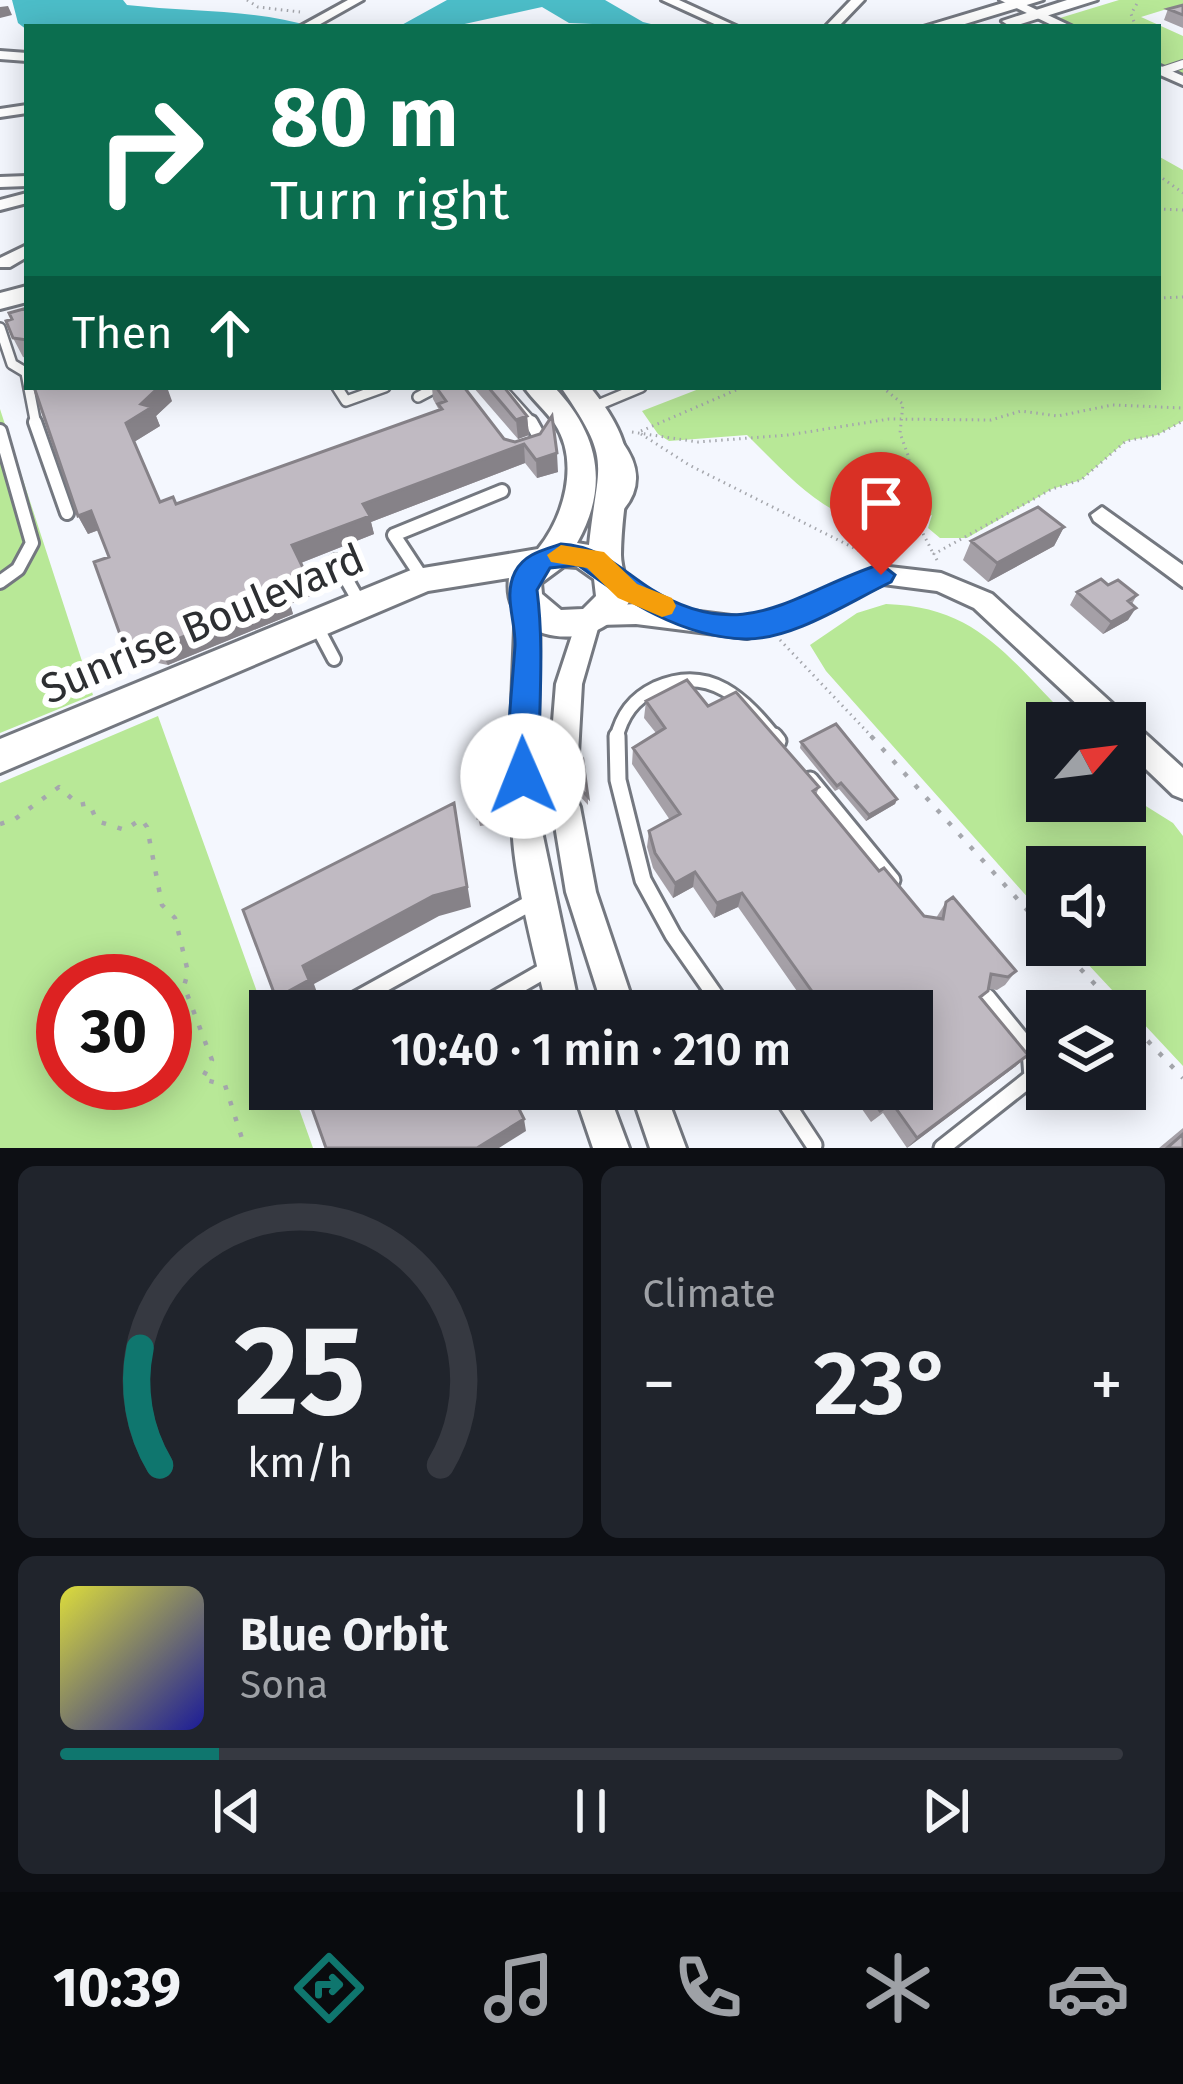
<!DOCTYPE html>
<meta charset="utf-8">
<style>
body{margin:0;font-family:"Fira Sans",sans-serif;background:#20242c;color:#f1f3f6;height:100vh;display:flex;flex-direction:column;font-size:45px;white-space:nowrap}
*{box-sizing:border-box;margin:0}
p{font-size:39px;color:#9ea1a6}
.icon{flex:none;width:66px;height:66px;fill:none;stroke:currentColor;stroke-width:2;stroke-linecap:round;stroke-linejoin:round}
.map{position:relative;height:1148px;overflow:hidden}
.side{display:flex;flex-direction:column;gap:18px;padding:18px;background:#0d0f14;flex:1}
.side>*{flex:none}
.guide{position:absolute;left:24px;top:24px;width:1137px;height:366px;border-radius:0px;box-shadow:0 6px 30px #0003;background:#0b6e4f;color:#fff;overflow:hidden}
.needle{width:78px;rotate:62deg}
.fabs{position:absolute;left:1026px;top:702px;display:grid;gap:24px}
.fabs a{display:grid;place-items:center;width:120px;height:120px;border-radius:0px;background:#171b24;box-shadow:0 6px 30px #0003;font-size:60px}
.speed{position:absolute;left:36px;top:954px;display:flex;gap:24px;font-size:60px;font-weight:700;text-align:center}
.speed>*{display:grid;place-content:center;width:156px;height:156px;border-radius:50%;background:#171b24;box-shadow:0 6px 30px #0003;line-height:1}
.speed .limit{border:18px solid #d22;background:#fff;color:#111}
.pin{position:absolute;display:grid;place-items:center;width:102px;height:102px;color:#fff;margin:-123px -51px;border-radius:50% 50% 50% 0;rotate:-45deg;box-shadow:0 0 12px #0007}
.pin .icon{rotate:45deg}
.me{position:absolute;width:132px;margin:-66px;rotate:359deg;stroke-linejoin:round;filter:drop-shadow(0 0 9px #0008)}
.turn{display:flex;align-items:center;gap:42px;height:252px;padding:0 48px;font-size:54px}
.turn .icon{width:156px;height:156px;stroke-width:2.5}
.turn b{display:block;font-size:84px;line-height:102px}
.then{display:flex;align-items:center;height:114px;padding:0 48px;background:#0003;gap:24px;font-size:45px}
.big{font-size:90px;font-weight:600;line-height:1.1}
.side .tile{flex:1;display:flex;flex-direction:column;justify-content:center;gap:18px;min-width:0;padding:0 42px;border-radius:18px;background:#20242c}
.side .dial{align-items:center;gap:0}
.dial svg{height:312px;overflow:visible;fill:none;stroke:#363941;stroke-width:7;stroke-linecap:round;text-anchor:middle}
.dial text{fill:#f1f3f6;stroke:none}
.song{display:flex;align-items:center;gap:36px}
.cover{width:144px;height:144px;border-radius:18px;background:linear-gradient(135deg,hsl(60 70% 55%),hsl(240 70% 35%))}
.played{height:12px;border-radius:6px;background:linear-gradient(90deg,#0f766e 15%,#363941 15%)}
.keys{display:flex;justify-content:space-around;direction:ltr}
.heat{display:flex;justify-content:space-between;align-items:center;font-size:66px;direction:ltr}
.side .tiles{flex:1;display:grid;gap:18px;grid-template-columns:1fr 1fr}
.tile:last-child{grid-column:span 2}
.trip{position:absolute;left:249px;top:990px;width:684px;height:120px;border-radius:0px;background:#171b24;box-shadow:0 6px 30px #0003;font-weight:600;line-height:120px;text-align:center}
.dock{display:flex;height:192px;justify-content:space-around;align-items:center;background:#090b0e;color:#9ea1a6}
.dock .icon{width:84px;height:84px}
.dock .on{color:#0f766e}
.dock b{font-size:54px;color:#f1f3f6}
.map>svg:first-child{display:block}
</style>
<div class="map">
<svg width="1183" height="1148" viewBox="0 0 1183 1148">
<rect width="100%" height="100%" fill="#f4f7fe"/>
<path fill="#b8e897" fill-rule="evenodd" d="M 1119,0 L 1183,0 L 1183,4 L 1141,17 L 1183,36 L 1183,75 L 1158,64 L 1158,27 L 1076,27 L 1060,18 Z
M 1158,156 L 1183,170 L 1183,421 L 1157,435 L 1126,441 L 1081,480 L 1052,489 L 967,538 L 940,538 L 928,528 L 932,515 C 850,549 800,487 747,435 L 669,441 L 658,434 L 642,411 L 704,387 L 1158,387 Z
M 0,409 L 93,695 L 0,733 Z
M 886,604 C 982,607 1010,662 1074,723 L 1047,723 L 1047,801 L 1125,801 L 1125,793 L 1173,823 L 1183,836 L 1183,1066 L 1070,945 L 1125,945 L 1125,867 L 1047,867 L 1047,919 L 826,671 L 810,645 L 857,613 Z
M 158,716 L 270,1028 L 270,1089 L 292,1089 L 313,1148 L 0,1148 L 0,783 ZM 63,981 L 165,981 L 165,1083 L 63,1083 Z"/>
<path fill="#4cbdc8" d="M 12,0 L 123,0 L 127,5 C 189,12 254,9 313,27 L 27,30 L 18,23 Z
M 447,0 L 605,0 L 643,22 L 663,27 L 569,23 L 542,7 L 451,27 L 398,27 Z"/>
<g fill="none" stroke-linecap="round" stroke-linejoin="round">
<g stroke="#747880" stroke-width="10">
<path id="lane-far3" d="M 1162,71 L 1183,64"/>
</g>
<g stroke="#747880" stroke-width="14">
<path id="lane-far2" d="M 0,328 L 12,364 L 27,373
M 26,373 L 36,425
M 337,387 L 346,401 L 385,387
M 500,387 L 534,425
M 418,397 L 437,387
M 593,407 L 641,387"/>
</g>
<g stroke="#747880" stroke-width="18">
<path id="lane-far1" d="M 35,422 L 67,513
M 531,422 L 541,440 L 534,445
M 0,431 L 32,543 L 18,569 L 0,582
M 616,444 C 633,466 636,488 616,509
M 336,561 L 361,605
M 423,579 L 394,535 L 502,491
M 316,625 L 334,659
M 616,739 C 622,715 633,699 656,688 C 710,664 744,699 776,739"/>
</g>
<g stroke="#747880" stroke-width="21">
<path id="lane" d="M 617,736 L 618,780 L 643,880 L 673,935 L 726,1011
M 774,736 L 778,741
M 810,780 L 892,880
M 335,1011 L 534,901
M 474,1011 L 551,967
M 777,1089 L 814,1145
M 942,1148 L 1032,1077 L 1030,1050 L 987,997"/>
</g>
<g stroke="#747880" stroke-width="6">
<path id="street" d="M 348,0 L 363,0 L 315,27 L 299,27 Z
M 662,0 L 679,0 L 738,27 L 721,27 Z
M 851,0 L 864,0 L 838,27 L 825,27 Z
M 1000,0 L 1016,0 L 1073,27 L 1056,27 Z
M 0,51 L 27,53 L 27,61 L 0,59 Z
M 1158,65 L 1183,76 L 1183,85 L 1158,74 Z
M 27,105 L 27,113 L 0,117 L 0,109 Z
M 27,176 L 27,186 L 0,187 L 0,177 Z
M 27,193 L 27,203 L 0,210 L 0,200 Z
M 27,245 L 27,257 L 10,267 L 0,267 L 0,258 Z
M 1102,507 L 1183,565 L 1183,587 L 1094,521 L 1091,515 Z
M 881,566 L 941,573 L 992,594 L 1183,768 L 1183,799 L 1173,795 L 1125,749 L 1125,723 L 1097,723 L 974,608 L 937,591 L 883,584 L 790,627 L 747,638 L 636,624 L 599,625 L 582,684 L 577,771 L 573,780 L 563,783 L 553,780 L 549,771 L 556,684 L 579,614 L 600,606 L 636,604 L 747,618 L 776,611 Z
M 528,595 L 537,598 L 540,605 L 537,776 L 533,785 L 523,788 L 513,785 L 509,776 L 516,605 L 519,598 Z
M 566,794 L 576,798 L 580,807 L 596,892 L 636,1011 L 604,1011 L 566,892 L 552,807 L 556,798 Z
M 526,799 L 536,803 L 580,1011 L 548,1011 C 539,970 501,836 516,803 Z
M 573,1089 L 607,1089 L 629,1148 L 593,1148 Z
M 630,1089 L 664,1089 L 686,1148 L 650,1148 Z"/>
</g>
<g stroke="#747880" stroke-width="6">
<path id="secondary" d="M 524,387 L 554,387 C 598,433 610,485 577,543 L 589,545 C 598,459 613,463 561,387 L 590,387 C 647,457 622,476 621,555 C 621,568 628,585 630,600 C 600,656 501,647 509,578 L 428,591 L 0,773 L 0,739 L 411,570 L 538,549 C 564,517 580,462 555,424 C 546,411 533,400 524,387 ZM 564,566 L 577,567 L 594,579 L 596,596 L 583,609 L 561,610 L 542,594 L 541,583 Z"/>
</g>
<g stroke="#747880" stroke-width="6">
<path id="primary" d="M 1013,0 L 1043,0 L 955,27 L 923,27 Z
M 1067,0 L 1097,0 L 1011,27 L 1002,21 Z
M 27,286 L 27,302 L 0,309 L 0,293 Z"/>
</g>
<path stroke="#a5a7ad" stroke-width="3" stroke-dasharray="1.5 4.5" stroke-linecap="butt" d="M 247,0 L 258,7 L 300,12
M 1136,27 L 1131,14 L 1139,0
M 1158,175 L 1183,193
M 1158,209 L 1183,210
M 1158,298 L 1183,297
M 882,387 L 903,404 L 900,433 L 909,458 L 908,504 L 933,553
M 641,431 L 743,387
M 632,432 L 698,442 L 788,435 L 889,419 L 991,420 L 1021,411 L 1058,416 L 1112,405 L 1183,408
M 641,434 L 689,465 L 870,556
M 937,560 L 934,554 L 1052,489 L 1081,480 L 1126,441 L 1157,435 L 1183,421
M 780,640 L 874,739"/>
<path stroke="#a5a7ad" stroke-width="4.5" stroke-dasharray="4.5 12" stroke-linecap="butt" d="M 871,736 L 1047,932
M 0,824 L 15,819 L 59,787 L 79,805 L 89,803 L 97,821 L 125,830 L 141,819 L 147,827 L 162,905 L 175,918 L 188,972 L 184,986 L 212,1060 L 202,1079 L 225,1085 L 245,1148
M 1058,945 L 1120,1011
M 1125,1017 L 1183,1078"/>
<use href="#lane-far3" stroke="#fff" stroke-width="8"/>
<use href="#lane-far2" stroke="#fff" stroke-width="9"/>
<use href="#lane-far1" stroke="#fff" stroke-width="12"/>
<use href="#lane" stroke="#fff" stroke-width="15"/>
<use href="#street" fill="#fff" fill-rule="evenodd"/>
<use href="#secondary" fill="#fff" fill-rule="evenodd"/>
<use href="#primary" fill="#fff" fill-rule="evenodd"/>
</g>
<path fill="#a5a0a7" d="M 1183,5 L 1183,28 L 1164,20 L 1168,9 Z
M 27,308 L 27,358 L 23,357 L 13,338 L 12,319 Z
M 34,387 L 172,401 L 156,416 L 160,426 L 134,442 L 160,502 L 176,504 L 439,410 L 433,399 L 432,387 L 464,387 L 504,439 L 515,442 L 540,434 L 558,472 L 537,478 L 525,463 L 371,522 L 374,534 L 301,563 L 313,595 L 290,604 L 293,614 L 168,665 L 133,658 L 122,640 L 109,557 L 99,530 L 88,534 L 78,516 Z
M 473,387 L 504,387 L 527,416 L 529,435 L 518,439 Z
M 1064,527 L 1054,546 L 988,582 L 963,560 L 971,541 Z
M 1108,585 L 1137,595 L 1132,604 L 1128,620 L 1103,634 L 1070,605 L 1077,592 Z
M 646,701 L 708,706 L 819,787 L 816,795 L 879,871 L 924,916 L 936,918 L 946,902 L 1016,971 L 1005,985 L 997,990 L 989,989 L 982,998 L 1016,1066 L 907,1148 L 883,1113 L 871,1122 L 848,1089 L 912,1089 L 912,1011 L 811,1011 L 738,907 L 714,918 L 693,887 L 673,898 L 653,868 L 647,847 L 649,831 L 670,820 L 632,764 L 633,748 L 656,733 L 644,718 Z
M 801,742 L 897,799 L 895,804 L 866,821 L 839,789 L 835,791 L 800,748 Z
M 551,776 L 574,776 L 588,797 L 588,805 L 578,794 L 564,790 L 554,794 L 548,810 L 542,810 L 538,799 L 524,795 L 512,802 L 508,822 L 480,826 L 478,818 L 523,784 Z
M 1183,1128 L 1183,1148 L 1159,1148 Z"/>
<path fill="#868288" d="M 8,6 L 12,15 L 0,18 L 0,7 Z
M 159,387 L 167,387 L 172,401 L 156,416 L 160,426 L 134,442 L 126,423 L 141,404 Z
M 527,416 L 529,435 L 518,439 L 516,420 Z
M 524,444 L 525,463 L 371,522 L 374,534 L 298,564 L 292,545 L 363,504 Z
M 557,453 L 558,472 L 537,478 L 536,460 Z
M 91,511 L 101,529 L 88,534 L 78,516 Z
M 1064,527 L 1054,546 L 988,582 L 997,563 Z
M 307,576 L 313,595 L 290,604 L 293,614 L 168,665 L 158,647 L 282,586 Z
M 1136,608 L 1128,620 L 1103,634 L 1111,622 Z
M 564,782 L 564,790 L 554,794 L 548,810 L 547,802 L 554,786 Z
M 524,787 L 524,795 L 512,802 L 508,822 L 507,815 L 511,794 Z
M 897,799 L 895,804 L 866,821 L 869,815 Z
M 454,803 L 471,907 L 439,916 L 314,984 L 319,998 L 295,1011 L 286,1011 L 276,998 L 303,966 Z
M 695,872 L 693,887 L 673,898 L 675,883 Z
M 742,893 L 738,907 L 714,918 L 717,903 Z
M 1028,1055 L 1016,1066 L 907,1148 L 917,1138 Z
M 524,1119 L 526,1131 L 499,1148 L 477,1148 Z"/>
<path fill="#c0bac2" stroke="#868288" stroke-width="3" d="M 1183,5 L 1183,15 L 1168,9 Z
M 27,308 L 27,340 L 13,338 L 6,321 L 12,319 L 9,313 Z
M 34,387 L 159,387 L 141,404 L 152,407 L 126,423 L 160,502 L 173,497 L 176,504 L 442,409 L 438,404 L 446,401 L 436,387 L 464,387 L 504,439 L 515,442 L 540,434 L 552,416 L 557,453 L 536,460 L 524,444 L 363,504 L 370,516 L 292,545 L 307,576 L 282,586 L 286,595 L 158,647 L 122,640 L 94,562 L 109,557 L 91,511 L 78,516 Z
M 488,387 L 504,387 L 527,416 L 516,420 Z
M 1038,507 L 1064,527 L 997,563 L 971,541 Z
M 1101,579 L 1108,585 L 1118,580 L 1137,595 L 1128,601 L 1136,608 L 1111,622 L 1077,592 Z
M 687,680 L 708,706 L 736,692 L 819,787 L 813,791 L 879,871 L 884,868 L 924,916 L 943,919 L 946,902 L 953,897 L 1016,971 L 1008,977 L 991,974 L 988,991 L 980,997 L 1028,1055 L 917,1138 L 892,1103 L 880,1111 L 864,1089 L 912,1089 L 912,1011 L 826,1011 L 742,893 L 717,903 L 695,872 L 675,883 L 655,853 L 649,831 L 680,814 L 633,748 L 665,728 L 646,701 Z
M 836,724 L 897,799 L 869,815 L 841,783 L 837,786 L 801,742 Z
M 504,758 L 508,779 L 523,784 L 536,779 L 541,766 L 551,776 L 574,776 L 583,761 L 588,797 L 578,786 L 564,782 L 554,786 L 547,802 L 542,802 L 537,791 L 524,787 L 511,794 L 507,815 L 478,818 L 474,762 Z
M 454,803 L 467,887 L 433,896 L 303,966 L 309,980 L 276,998 L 243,910 Z
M 329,1089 L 509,1089 L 524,1119 L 477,1148 L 326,1148 L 309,1100 Z
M 1183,1134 L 1183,1148 L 1167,1148 Z"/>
<path fill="#1a73e8" stroke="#114b97" stroke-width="3" d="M 561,544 C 600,546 620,569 651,589 C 745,648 796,591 881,564 L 895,575 L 891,582 C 849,602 793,640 745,639 C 681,637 627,601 578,565 L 550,568 L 537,590 C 545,652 538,713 539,776 L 534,786 L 523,790 L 511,786 L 507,776 C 507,732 512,689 515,646 C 516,621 503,596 515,572 C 524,554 543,550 561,544 Z"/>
<path fill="#f59e0b" d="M 561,545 L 604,552 L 637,584 L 672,598 L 676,606 L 672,614 L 662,617 L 618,598 L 587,568 L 551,562 L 547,555 Z"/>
<g text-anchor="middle" stroke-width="12" stroke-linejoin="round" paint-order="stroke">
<g font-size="42" fill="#2d2f32" stroke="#fff">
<text transform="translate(202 623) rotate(-23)" y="15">Sunrise Boulevard</text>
</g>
</g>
</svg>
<div class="fabs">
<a><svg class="needle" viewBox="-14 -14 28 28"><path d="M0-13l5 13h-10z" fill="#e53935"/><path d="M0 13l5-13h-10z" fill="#9ea1a6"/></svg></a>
<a><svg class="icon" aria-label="sound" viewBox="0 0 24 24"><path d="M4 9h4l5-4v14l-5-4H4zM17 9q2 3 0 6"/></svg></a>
<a><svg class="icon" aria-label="layers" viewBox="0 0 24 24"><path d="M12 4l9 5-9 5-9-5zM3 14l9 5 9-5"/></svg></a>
</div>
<div class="speed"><div class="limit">30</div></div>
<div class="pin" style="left:881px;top:575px;background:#d93025"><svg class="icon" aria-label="arrive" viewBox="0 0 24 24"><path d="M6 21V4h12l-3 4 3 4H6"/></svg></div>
<svg class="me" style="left:523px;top:776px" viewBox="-20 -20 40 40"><circle r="19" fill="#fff"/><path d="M0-13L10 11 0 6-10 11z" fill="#1a73e8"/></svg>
<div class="trip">10:40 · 1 min · 210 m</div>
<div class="guide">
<div class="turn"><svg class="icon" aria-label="right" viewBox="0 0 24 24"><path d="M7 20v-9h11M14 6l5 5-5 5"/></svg><div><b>80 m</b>Turn right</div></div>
<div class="then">Then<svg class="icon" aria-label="ahead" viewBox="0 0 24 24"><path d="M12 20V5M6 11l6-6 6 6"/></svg></div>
</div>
</div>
<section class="side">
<div class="tiles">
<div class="tile dial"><svg viewBox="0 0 100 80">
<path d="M14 69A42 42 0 1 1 86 69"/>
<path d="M14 69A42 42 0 0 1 9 39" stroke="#0f766e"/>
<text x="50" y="56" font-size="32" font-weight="700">25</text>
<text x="50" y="72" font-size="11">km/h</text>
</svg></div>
<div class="tile"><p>Climate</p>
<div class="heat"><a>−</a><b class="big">23°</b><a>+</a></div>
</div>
<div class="tile">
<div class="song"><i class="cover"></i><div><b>Blue Orbit</b><p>Sona</p></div></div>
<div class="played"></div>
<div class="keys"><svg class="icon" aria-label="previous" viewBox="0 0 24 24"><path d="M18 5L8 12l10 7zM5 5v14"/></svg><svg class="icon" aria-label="pause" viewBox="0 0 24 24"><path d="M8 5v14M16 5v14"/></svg><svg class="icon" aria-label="next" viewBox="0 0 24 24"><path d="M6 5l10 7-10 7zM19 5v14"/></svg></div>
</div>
</div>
</section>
<nav class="dock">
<b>10:39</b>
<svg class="icon on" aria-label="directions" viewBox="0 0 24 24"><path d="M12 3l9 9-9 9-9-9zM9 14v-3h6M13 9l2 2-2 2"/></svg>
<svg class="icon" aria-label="music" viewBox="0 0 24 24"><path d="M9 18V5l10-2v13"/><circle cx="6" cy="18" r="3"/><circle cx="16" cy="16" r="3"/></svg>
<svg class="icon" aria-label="phone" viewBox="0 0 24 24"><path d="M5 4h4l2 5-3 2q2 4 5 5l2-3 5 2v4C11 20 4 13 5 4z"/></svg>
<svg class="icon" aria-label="climate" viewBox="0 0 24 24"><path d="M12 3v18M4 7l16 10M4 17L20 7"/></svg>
<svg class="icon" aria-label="car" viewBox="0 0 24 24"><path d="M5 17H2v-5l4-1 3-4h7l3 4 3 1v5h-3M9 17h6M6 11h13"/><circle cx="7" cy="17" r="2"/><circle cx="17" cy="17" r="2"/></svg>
</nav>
